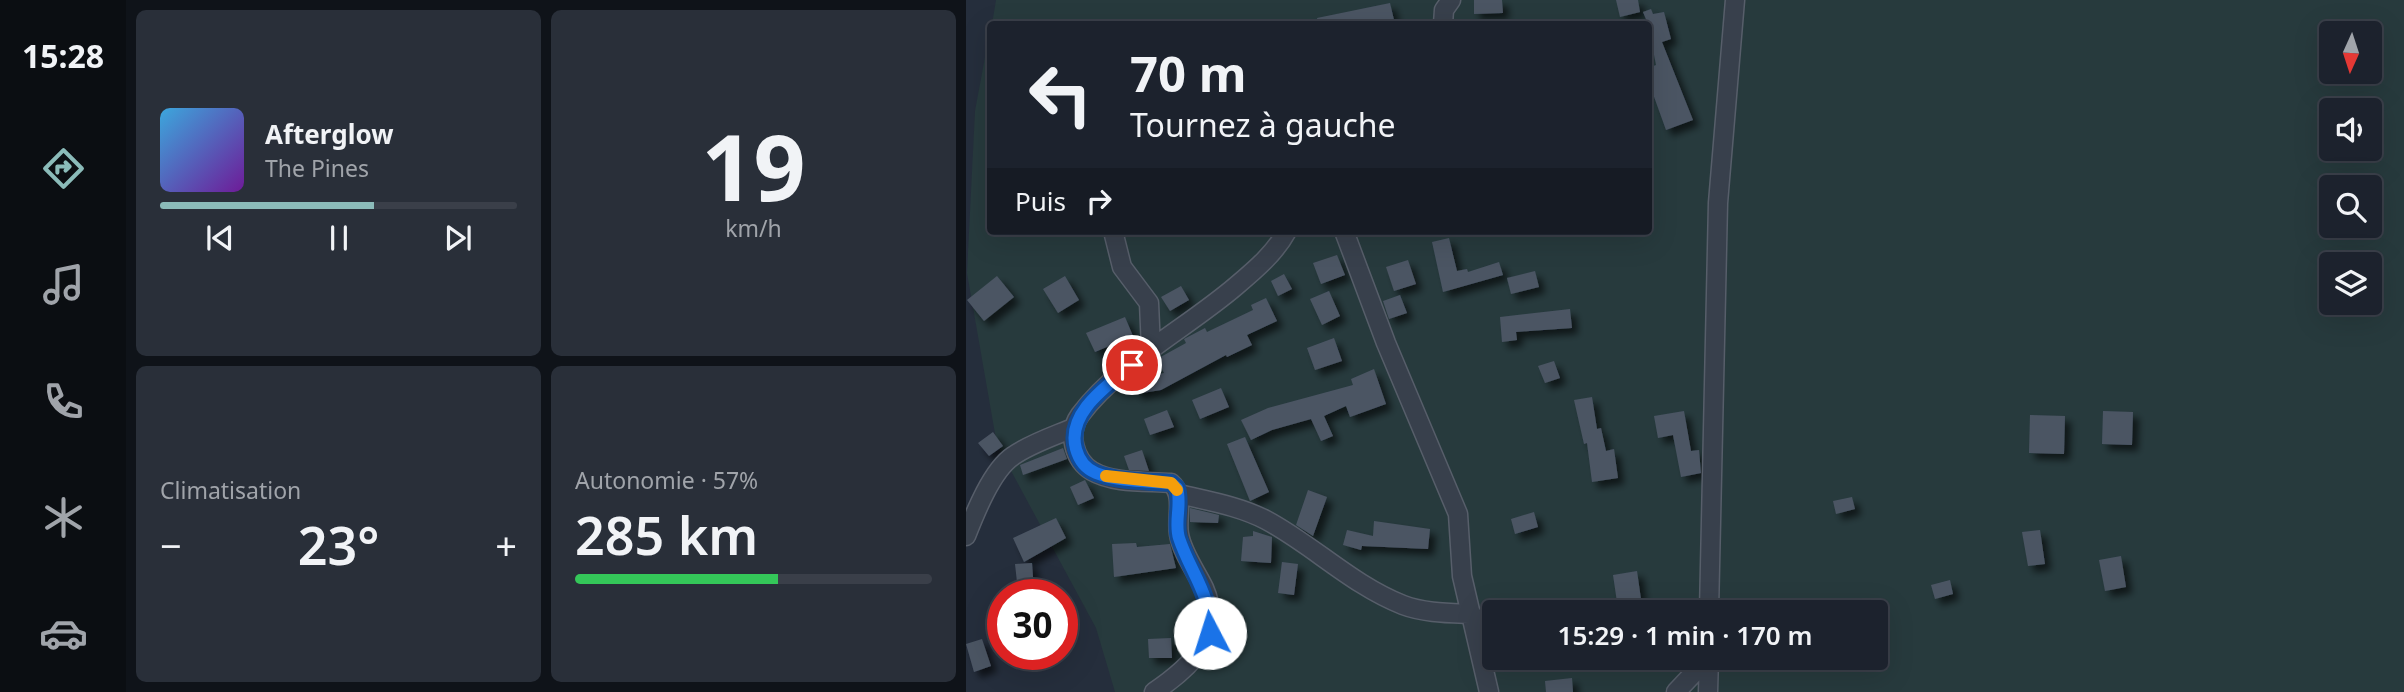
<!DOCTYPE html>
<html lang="fr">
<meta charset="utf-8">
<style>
body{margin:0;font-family:"Noto Sans",sans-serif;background:#292f39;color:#f1f3f6;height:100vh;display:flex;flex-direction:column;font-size:26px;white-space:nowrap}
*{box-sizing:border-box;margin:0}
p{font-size:23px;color:#a0a4aa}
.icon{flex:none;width:38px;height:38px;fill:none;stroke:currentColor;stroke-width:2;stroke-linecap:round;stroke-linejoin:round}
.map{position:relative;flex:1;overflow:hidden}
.panel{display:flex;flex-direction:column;gap:10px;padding:10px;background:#0f1319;width:840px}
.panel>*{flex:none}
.top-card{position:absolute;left:21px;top:21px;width:665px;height:214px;border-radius:7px;box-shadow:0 7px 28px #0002,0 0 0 2px #3a3f49;background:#1c222d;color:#f1f3f6;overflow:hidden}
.needle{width:46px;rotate:183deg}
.tools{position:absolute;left:1353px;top:21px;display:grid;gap:14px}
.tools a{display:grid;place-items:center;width:63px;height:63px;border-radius:7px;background:#1c222d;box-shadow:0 7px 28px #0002,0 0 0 2px #3a3f49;font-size:35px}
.speed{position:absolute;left:21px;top:579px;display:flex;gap:14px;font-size:35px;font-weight:700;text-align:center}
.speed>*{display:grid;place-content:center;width:91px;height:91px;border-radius:50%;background:#1c222d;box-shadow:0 7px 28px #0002,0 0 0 2px #3a3f49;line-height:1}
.speed .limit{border:10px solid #d22;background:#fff;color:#111}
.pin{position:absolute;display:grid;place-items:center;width:60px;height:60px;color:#fff;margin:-30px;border:4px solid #fff;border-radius:50%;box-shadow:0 2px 7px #0007}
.me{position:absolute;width:77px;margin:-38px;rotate:355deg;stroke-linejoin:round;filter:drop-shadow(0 0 5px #0008)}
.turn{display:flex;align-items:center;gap:24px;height:147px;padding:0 28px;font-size:32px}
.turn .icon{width:91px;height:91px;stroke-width:2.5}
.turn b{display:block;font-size:49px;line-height:60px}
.then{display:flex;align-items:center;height:66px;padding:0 28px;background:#0003;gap:14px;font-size:26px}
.big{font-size:52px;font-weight:600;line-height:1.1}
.panel .widget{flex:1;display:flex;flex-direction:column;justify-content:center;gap:10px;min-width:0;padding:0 24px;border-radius:10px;background:#292f39}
.panel .dial{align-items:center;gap:0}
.dial b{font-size:91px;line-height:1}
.song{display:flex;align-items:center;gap:21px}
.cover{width:84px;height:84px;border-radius:10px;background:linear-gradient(135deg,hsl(200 70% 55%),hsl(280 70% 35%))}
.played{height:7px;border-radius:4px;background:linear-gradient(90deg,#8bbbb9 60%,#3a3f49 60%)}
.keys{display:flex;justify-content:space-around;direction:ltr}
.heat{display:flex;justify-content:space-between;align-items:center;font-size:38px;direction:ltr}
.charge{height:10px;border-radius:5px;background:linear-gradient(90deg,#34c759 57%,#3a3f49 0)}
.panel .tiles{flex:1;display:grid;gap:10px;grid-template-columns:repeat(2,1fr)}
.trip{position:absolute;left:516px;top:600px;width:406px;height:70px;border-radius:7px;background:#1c222d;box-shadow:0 7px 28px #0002,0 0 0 2px #3a3f49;font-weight:600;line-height:70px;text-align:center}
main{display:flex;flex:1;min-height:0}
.tab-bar{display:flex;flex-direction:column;width:126px;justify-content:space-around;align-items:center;background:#0b0e12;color:#a0a4aa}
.tab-bar .icon{width:49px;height:49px}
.tab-bar .on{color:#8bbbb9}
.tab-bar b{font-size:32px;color:#f1f3f6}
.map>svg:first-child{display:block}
</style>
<main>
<nav class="tab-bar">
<b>15:28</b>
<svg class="icon on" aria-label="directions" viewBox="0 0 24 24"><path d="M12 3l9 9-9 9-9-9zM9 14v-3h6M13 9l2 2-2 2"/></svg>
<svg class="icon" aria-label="music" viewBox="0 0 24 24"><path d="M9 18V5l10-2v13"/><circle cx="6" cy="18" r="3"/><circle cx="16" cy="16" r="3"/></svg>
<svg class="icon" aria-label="phone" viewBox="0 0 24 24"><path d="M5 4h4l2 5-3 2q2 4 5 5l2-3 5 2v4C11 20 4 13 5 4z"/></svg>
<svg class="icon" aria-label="climate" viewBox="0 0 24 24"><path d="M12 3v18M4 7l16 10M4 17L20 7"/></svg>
<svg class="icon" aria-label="car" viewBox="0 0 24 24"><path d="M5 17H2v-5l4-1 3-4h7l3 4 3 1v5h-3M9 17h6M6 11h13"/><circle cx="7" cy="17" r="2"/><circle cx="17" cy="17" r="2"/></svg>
</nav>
<section class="panel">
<div class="tiles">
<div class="widget">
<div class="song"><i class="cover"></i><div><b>Afterglow</b><p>The Pines</p></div></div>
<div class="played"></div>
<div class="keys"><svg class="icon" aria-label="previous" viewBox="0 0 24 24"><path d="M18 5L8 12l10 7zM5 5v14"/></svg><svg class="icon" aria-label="pause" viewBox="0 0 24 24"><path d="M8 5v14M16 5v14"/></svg><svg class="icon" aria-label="next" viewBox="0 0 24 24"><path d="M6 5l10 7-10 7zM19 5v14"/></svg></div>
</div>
<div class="widget dial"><b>19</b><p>km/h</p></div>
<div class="widget"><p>Climatisation</p>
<div class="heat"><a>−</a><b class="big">23°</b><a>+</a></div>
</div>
<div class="widget"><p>Autonomie · 57%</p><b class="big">285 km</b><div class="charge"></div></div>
</div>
</section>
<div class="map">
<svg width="1438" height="692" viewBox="0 0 1438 692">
<defs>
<filter id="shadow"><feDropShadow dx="6" dy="6" stdDeviation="3.5" flood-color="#0009"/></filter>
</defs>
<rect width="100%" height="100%" fill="#252e3c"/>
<path fill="#273a3d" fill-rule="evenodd" d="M 30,0 L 1438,0 L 1438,692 L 149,692 L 130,628 L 31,445 L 1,273 L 9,111 L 24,30 L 24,231 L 682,231 L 682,24 L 26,24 ZM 1365,33 L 1404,33 L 1404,72 L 1365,72 ZM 1365,110 L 1404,110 L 1404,149 L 1365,149 ZM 1365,187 L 1404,187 L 1404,226 L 1365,226 ZM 1365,264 L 1404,264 L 1404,303 L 1365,303 ZM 528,612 L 910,612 L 910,658 L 528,658 Z"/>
<path fill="#4b5564" filter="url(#shadow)" d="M 508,0 L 536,0 L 537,13 L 508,14 Z
M 650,0 L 672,0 L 674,12 L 654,17 Z
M 424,3 L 429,24 L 352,24 L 351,18 Z
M 685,9 L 687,14 L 698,12 L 705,39 L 696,42 L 727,120 L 700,130 L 682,80 L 682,68 L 690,65 L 682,24 L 677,12 Z
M 483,238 L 491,271 L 501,269 L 502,272 L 533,262 L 537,275 L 477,292 L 466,242 Z
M 371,255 L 379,275 L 355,284 L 347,263 Z
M 442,260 L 450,284 L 428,291 L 420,267 Z
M 569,271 L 573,287 L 545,294 L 541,278 Z
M 318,274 L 326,289 L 312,296 L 305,281 Z
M 31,276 L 48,297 L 18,321 L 1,300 Z
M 99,276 L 113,300 L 92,313 L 77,289 Z
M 215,286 L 223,300 L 204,311 L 195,297 Z
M 363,291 L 374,316 L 356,325 L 344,299 Z
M 434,295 L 441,313 L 423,319 L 417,301 Z
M 300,298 L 311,321 L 281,335 L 286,345 L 261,357 L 260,355 L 195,390 L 170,394 L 168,379 L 198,373 L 191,359 L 220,343 L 218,339 L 239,328 L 241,332 L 287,310 L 285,305 Z
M 604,309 L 606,328 L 550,332 L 551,340 L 536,342 L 534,317 Z
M 159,317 L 167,336 L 129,352 L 120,333 Z
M 368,338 L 376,361 L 349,370 L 341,348 Z
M 588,361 L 594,378 L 579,383 L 572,366 Z
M 408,369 L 420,404 L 384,417 L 380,406 L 358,416 L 367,436 L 355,441 L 345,419 L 306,430 L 285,440 L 275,420 L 302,408 L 387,385 L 385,379 Z
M 255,388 L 263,407 L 234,419 L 226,400 Z
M 626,397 L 631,429 L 635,428 L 640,451 L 648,449 L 652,478 L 626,482 L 621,443 L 618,444 L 608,400 Z
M 201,410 L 208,427 L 184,435 L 178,419 Z
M 718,411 L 725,451 L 733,450 L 735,473 L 715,477 L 707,435 L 692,438 L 688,416 Z
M 1137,411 L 1167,412 L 1166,445 L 1136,444 Z
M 1064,415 L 1099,416 L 1098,454 L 1063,453 Z
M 27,432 L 37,446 L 23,456 L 12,443 Z
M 279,437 L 303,492 L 284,501 L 261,444 Z
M 97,448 L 101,459 L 57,475 L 54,465 Z
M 176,450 L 183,471 L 163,470 L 158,456 Z
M 119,480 L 128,498 L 112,505 L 104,487 Z
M 342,490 L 361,497 L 347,536 L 330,525 Z
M 886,497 L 889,509 L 870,514 L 867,501 Z
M 224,508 L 253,515 L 252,523 L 224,522 Z
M 568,512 L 572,527 L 549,534 L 545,519 Z
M 90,518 L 100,538 L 58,562 L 47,538 Z
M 408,521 L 464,529 L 462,549 L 396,546 L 395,550 L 377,545 L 381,530 L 407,536 Z
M 1074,530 L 1079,564 L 1062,566 L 1056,532 Z
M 287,531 L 306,537 L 305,563 L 275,561 L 277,537 L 287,536 Z
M 170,543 L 171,547 L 204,544 L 210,568 L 148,577 L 146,544 Z
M 1155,556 L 1160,587 L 1139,591 L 1133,560 Z
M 316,562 L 332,564 L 328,595 L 312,593 Z
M 66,563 L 68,590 L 52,591 L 49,564 Z
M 671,571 L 675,599 L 651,602 L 647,575 Z
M 984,580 L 987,594 L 969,599 L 965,585 Z
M 205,638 L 206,658 L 183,658 L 182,639 Z
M 16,639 L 25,666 L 8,672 L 0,644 Z
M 606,678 L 607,692 L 580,692 L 579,681 Z"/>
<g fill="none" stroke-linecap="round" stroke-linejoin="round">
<g stroke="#575e6a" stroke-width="21">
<path id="minor" d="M 477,24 L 478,10 L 485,0
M 147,231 L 156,267 L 183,303 L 185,349
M 378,231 L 420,343 L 492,514 L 496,576 L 523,692
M 213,494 C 242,501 273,506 300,520 C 347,545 386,585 437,605 C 458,613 483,613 506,614
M 0,536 C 9,513 26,470 47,456 C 64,444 88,436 107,428
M 743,612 L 752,203 L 769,0
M 188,692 C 225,667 259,636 238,588 C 230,571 216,553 213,534 C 210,518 219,495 205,483 C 181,481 148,484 126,471 C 108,460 101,433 114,415 C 153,363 221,328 270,286 C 289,270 309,253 321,231
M 710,692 L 726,675 L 735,658
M 742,692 L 743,658"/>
</g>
<use href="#minor" stroke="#38404c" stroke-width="18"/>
</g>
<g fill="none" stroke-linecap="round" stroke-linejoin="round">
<g stroke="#114b97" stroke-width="18">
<path id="route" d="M 166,365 C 141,386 100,413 110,449 C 113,460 120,469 130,473 C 153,482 181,481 205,483 L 211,488 C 216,504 208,522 213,538 C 224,572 246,595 244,633"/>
</g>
<use href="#route" stroke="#1a73e8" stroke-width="12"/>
<path stroke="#f59e0b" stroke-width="12" d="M 140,476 L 205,483 L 211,490"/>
</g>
</svg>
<div class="tools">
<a><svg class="needle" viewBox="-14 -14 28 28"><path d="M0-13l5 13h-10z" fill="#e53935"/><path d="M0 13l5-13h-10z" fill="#a0a4aa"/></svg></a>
<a><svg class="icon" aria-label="sound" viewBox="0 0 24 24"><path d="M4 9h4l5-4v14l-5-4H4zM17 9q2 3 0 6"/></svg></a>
<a><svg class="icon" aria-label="search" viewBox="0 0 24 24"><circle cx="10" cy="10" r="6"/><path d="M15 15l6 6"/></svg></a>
<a><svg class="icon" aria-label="layers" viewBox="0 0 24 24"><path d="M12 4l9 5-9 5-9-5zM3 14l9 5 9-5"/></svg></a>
</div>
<div class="speed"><div class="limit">30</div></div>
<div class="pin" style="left:166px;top:365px;background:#d93025"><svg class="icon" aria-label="arrive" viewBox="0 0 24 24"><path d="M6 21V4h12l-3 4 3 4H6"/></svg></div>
<svg class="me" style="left:244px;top:633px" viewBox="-20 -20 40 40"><circle r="19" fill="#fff"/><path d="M0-13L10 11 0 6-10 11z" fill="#1a73e8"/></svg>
<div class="trip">15:29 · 1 min · 170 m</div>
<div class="top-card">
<div class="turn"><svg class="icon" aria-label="left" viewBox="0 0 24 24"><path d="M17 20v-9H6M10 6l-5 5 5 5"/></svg><div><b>70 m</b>Tournez à gauche</div></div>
<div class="then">Puis<svg class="icon" aria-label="right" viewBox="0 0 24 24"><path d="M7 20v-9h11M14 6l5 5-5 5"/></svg></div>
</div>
</div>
</main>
